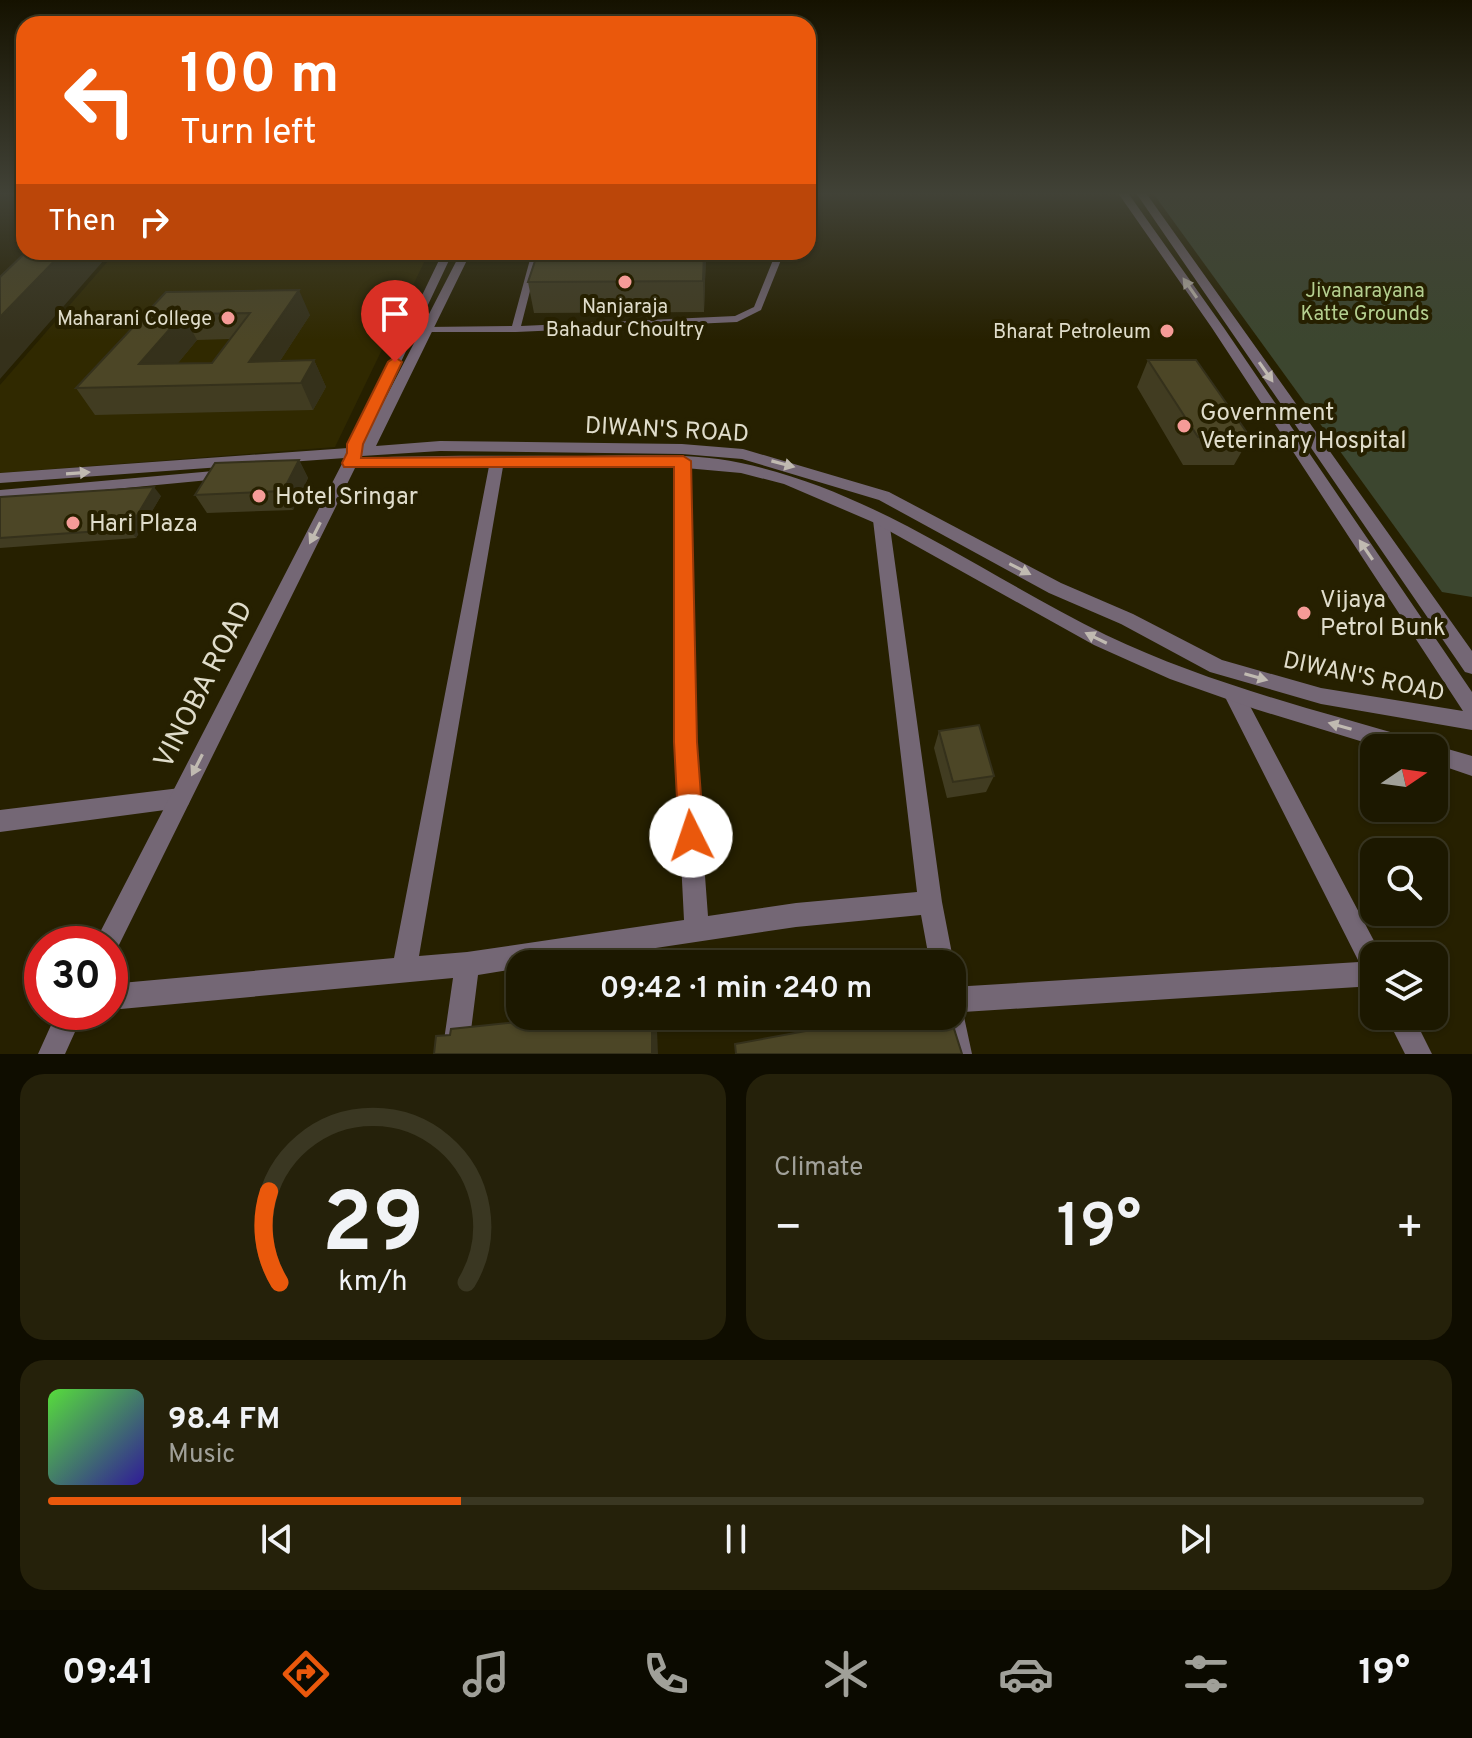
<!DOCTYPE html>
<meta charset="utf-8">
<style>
body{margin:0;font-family:Overpass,sans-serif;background:#25210a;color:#f1f3f6;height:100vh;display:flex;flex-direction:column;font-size:30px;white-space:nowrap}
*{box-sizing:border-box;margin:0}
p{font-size:26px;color:#a0a099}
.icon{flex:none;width:44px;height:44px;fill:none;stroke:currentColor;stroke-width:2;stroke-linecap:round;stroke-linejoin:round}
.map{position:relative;height:1054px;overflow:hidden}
.side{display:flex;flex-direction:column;gap:20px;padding:20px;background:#0f0d00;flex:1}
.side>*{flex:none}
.hud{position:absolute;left:16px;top:16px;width:800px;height:244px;border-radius:24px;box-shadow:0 2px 6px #0004,0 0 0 2px #3a3722;background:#ea580c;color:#fff;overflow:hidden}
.needle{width:52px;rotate:77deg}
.buttons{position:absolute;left:1360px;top:734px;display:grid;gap:16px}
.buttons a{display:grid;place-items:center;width:88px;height:88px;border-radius:16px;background:#1c1800;box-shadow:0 2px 6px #0004,0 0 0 2px #3a3722;font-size:40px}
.speed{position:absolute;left:24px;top:926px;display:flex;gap:16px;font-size:40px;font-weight:700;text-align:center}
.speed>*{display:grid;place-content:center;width:104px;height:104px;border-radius:50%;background:#1c1800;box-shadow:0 2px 6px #0004,0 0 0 2px #3a3722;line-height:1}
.speed .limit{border:12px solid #d22;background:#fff;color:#111}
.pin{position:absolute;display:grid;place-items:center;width:68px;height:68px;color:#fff;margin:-82px -34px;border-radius:50% 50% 50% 0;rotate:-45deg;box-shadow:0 0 8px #0007}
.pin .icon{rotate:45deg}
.me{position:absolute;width:88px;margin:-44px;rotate:356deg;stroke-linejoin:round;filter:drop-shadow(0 0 6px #0008)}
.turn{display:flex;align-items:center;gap:28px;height:168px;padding:0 32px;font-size:36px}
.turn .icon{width:104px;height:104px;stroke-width:2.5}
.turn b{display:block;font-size:56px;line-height:68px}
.then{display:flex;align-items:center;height:76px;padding:0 32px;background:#0003;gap:16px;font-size:30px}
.big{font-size:60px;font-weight:600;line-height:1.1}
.side .widget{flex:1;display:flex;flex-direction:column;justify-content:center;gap:12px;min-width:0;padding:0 28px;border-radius:24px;background:#25210a}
.side .dial{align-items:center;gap:0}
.dial svg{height:208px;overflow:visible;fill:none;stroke:#3a3722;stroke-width:7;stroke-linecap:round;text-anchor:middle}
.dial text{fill:#f1f3f6;stroke:none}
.song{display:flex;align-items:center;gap:24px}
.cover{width:96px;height:96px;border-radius:12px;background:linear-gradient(135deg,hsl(110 70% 55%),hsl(250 70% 35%))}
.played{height:8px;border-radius:4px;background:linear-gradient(90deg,#ea580c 30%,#3a3722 30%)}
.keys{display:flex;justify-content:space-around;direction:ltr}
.heat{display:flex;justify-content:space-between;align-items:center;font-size:44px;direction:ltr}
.side .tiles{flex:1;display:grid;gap:20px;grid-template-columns:1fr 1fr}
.widget:last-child{grid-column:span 2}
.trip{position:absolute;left:506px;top:950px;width:460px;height:80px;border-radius:24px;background:#1c1800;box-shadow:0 2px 6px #0004,0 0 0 2px #3a3722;font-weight:600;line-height:80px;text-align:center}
.dock{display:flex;height:128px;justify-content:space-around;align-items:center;background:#0b0a00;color:#a0a099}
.dock .icon{width:56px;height:56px}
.dock .on{color:#ea580c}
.dock b{font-size:36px;color:#f1f3f6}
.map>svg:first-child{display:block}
</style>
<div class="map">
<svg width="1472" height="1054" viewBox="0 0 1472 1054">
<rect width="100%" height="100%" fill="#262000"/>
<path fill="#302900" d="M 116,252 L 429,252 L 335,447 L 0,473 L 0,385 Z"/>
<path fill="#3c462f" d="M 1153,193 L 1472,193 L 1472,597 L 1442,592 Z"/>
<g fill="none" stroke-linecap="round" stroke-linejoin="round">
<path fill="#746775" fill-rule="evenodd" d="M 532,252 L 540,252 L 521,326 L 735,316 L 754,307 L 773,260 L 777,258 L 781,260 L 761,310 L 737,322 L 516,332 L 423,332 L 423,328 L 426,327 L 512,326 Z"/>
<path fill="#746775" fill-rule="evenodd" d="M 497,456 L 504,461 L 419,956 L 467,952 L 684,920 L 675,742 L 676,461 L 683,456 L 690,461 L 695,742 L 708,916 L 796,903 L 917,892 L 873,520 L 881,514 L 889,520 L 942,902 L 954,964 L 952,970 L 952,964 L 930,964 L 921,915 L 796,927 L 549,964 L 520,964 L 520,968 L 478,975 L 468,1054 L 442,1054 L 453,978 L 110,1010 L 110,984 L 394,958 L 490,461 Z
M 1234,687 L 1241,689 L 1382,956 L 1374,956 L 1374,986 L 963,1012 L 972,1054 L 946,1054 L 939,1016 L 952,1016 L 952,987 L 1359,962 L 1224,695 L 1227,689 Z
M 180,788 L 188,791 L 191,798 L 188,805 L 180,808 L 0,832 L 0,810 Z
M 1386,1016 L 1413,1016 L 1432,1054 L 1405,1054 Z"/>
<path fill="#746775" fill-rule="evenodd" d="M 1118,193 L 1128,193 L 1224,328 L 1472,692 L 1472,730 L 1321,704 L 1210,672 L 1121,624 L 1049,593 L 879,500 L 742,459 L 682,454 L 440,451 L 362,456 L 360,458 C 434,455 509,456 584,456 C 636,456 689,452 741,463 C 875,491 985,576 1106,635 C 1204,682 1311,709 1415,739 L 1422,741 L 1425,748 L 1383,748 L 1255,709 L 1170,679 L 1094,645 L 875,523 L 784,484 L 741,473 L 663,466 L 355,468 L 115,953 L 110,955 L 110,944 L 94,944 L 345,458 L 0,483 L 0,473 L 348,448 L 443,252 L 453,252 L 363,442 L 461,252 L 471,252 L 376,446 L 440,441 L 682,444 L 743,449 L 889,492 L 1061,583 L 1133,614 L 1222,660 L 1321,688 L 1463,711 L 1212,328 Z
M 1136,193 L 1146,193 L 1472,651 L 1472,674 L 1465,672 Z
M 225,470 L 232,475 L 230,478 L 0,500 L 0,490 Z
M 1434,745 L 1472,756 L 1472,776 L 1434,763 L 1434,748 L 1426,748 Z
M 57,1012 L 84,1012 L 65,1054 L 38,1054 Z"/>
</g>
<path fill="#413c21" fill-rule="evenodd" d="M 808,193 L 813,193 L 812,215 L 808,215 Z
M 312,252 L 349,252 L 344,260 L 316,261 Z
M 706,252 L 704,312 L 534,313 L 528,282 Z
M 166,292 L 310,315 L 280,361 L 314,360 L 326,387 L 313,410 L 95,415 L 76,388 ZM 230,339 L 212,363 L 178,363 L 197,340 Z
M 1148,360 L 1250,437 L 1234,465 L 1183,465 L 1137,387 Z
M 299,460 L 308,478 L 293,510 L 207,513 L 195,495 Z
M 161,496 L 136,538 L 0,548 L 0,497 Z
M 939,731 L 994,776 L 986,792 L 947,798 L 934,748 Z"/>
<path fill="#35311b" d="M 63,252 L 111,252 L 0,379 L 0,317 Z
M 341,252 L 349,252 L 344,260 Z
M 704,252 L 706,252 L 704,312 L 703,281 Z
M 299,290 L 310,315 L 265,384 L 249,362 Z
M 183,314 L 197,340 L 159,386 L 139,364 Z
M 314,360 L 326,387 L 313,410 L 301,383 Z
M 299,460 L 308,478 L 293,510 L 283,491 Z
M 154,487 L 161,496 L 136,538 L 129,529 Z
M 652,1016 L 654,1016 L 657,1030 L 658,1054 L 652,1054 Z"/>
<path fill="#4c4626" stroke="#35311b" stroke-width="2" fill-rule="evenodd" d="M 26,252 L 63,252 L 0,317 L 0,277 Z
M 538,252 L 704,252 L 703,281 L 528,282 Z
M 299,290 L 249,362 L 314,360 L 301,383 L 76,388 L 166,292 ZM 250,313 L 212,363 L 139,364 L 183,314 Z
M 1148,360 L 1196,360 L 1250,437 L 1198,437 Z
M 299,460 L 283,491 L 195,495 L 215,463 Z
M 154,487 L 129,529 L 0,538 L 0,497 Z
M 979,725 L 994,776 L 953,782 L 939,731 Z
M 572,1016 L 652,1016 L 652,1054 L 434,1054 L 436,1036 L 450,1035 L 451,1029 Z
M 888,1016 L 950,1016 L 962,1054 L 736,1054 L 735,1044 Z"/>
<defs><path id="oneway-solid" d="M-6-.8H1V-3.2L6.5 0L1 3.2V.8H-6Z" transform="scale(2)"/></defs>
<g fill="#c0bab1">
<use href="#oneway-solid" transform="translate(1190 288) rotate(-125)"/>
<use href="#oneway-solid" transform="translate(1266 372) rotate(55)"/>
<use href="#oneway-solid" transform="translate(783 464) rotate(15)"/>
<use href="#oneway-solid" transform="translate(78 473) rotate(-4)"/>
<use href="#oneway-solid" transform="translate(315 533) rotate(117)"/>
<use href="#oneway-solid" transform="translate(1366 550) rotate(-124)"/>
<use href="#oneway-solid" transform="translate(1020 569) rotate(27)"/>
<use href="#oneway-solid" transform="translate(1096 638) rotate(-154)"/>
<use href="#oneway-solid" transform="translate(1256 677) rotate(16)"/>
<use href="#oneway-solid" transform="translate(1340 726) rotate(-164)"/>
<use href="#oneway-solid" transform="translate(197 765) rotate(117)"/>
</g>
<linearGradient id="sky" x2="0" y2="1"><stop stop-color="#151200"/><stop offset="0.57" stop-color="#414237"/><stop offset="1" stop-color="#414237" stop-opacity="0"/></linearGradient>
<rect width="1472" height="340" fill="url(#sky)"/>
<path fill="#ea580c" stroke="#983908" stroke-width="2" d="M 395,357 L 402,362 L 363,444 L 361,458 L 683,456 L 691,461 L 697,742 L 704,836 L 700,844 L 691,848 L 682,844 L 679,836 L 674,742 L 674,467 L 344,467 L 342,463 L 347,453 L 347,444 L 388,362 Z"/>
<g fill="#f59b97" stroke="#262000" stroke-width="3">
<circle cx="625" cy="282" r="8"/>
<circle cx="228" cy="318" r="8"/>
<circle cx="1167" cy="331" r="8"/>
<circle cx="1184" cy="426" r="8"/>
<circle cx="259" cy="496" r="8"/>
<circle cx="73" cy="523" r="8"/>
<circle cx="1304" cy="613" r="8"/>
</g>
<g text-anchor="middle" stroke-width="8" stroke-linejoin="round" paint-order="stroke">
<g font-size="20" fill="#b4cf8f" stroke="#262000">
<text x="1365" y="297">Jivanarayana<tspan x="1365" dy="23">Katte Grounds</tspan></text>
</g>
<g font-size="20" fill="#e0ddcb" stroke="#262000" text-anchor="end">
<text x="625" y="313" text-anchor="middle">Nanjaraja<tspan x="625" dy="23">Bahadur Choultry</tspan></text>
<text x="212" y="325">Maharani College</text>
<text x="1151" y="338">Bharat Petroleum</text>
</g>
<g font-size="24" fill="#e0ddcb" stroke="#262000" text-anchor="start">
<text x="1200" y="420">Government<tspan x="1200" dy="28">Veterinary Hospital</tspan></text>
<text x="275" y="504">Hotel Sringar</text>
<text x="89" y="531">Hari Plaza</text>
<text x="1320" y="607">Vijaya<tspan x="1320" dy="28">Petrol Bunk</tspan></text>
</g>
<g font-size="24" fill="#e0ddcb" stroke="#262000">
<text transform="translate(667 429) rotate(3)" y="8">DIWAN'S ROAD</text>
<text transform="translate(1364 676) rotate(12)" y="8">DIWAN'S ROAD</text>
</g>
<g font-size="28" fill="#e0ddcb" stroke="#262000">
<text transform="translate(202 684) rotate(-63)" y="10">VINOBA ROAD</text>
</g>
</g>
</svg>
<div class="buttons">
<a><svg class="needle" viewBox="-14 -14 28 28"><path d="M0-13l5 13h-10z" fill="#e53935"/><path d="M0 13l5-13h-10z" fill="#a0a099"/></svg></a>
<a><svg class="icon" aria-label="search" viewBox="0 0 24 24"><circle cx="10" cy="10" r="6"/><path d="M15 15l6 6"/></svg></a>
<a><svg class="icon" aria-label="layers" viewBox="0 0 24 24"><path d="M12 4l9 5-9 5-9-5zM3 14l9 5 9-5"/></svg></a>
</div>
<div class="speed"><div class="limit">30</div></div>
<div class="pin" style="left:395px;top:362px;background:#d93025"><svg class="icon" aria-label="arrive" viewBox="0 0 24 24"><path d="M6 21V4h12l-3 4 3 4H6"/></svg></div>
<svg class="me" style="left:691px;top:836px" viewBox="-20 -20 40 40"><circle r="19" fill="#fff"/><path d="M0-13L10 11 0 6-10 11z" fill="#ea580c"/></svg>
<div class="trip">09:42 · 1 min · 240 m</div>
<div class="hud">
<div class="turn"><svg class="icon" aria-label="left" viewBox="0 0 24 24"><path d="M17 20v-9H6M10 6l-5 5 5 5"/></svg><div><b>100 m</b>Turn left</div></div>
<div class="then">Then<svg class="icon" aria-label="right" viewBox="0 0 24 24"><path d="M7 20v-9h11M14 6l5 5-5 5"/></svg></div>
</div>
</div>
<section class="side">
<div class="tiles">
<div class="widget dial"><svg viewBox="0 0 100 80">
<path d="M14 69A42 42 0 1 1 86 69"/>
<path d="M14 69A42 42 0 0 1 10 34" stroke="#ea580c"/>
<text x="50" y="56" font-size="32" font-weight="700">29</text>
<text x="50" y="72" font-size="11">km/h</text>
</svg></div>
<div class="widget"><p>Climate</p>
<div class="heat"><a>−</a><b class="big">19°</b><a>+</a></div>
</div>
<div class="widget">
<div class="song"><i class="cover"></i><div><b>98.4 FM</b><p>Music</p></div></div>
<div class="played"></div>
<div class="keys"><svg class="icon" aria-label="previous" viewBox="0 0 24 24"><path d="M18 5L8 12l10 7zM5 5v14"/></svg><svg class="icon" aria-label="pause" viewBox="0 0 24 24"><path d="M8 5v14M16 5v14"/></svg><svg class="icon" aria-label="next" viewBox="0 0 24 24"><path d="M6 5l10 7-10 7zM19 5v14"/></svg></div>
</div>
</div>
</section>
<nav class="dock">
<b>09:41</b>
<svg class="icon on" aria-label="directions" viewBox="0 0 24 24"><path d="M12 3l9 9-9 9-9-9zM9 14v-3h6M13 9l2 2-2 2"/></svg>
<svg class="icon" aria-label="music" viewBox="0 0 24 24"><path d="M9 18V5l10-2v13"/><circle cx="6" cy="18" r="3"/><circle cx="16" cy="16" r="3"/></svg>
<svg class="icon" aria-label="phone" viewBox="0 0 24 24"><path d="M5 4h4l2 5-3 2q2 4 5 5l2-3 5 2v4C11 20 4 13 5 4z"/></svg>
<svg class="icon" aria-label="climate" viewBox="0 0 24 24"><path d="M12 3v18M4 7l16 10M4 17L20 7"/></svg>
<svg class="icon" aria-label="car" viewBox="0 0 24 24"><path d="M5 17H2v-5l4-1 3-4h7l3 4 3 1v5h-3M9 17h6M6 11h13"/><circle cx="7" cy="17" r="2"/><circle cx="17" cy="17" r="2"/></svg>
<svg class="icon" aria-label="filters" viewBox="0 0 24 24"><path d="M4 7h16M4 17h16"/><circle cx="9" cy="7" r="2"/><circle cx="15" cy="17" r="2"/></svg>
<b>19°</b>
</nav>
